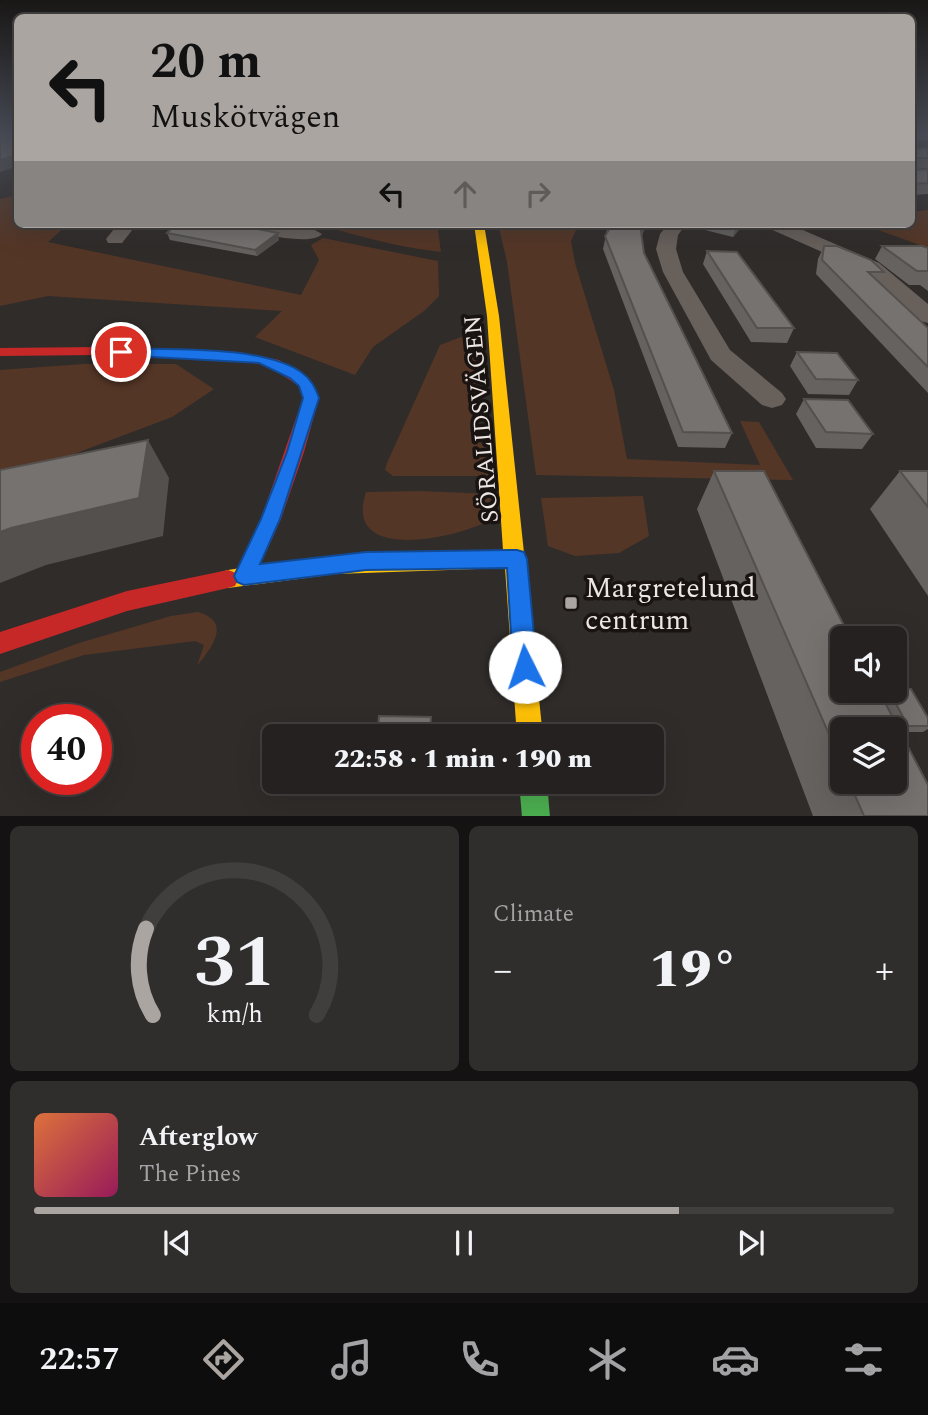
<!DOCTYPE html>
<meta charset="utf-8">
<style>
body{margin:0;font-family:Spectral,serif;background:#302e2d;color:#f1f3f6;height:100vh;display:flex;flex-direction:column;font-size:26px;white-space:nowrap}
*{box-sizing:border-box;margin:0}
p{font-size:23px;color:#a3a3a5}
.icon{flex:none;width:38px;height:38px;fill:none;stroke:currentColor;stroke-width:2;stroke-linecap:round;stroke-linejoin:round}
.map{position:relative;height:816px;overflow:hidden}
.side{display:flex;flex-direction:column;gap:10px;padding:10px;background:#141212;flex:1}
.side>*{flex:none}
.top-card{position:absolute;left:14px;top:14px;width:901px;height:214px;border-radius:10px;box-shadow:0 7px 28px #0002,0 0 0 2px #413e3e;background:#aba5a2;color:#111;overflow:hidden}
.tools{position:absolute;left:830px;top:626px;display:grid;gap:14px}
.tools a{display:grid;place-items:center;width:77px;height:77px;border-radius:10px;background:#242120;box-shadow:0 7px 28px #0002,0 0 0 2px #413e3e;font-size:35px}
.speed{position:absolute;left:21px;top:704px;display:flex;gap:14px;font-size:35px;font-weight:700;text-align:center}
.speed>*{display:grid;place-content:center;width:91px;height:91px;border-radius:50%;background:#242120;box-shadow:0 7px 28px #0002,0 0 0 2px #413e3e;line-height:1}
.speed .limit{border:10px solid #d22;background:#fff;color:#111}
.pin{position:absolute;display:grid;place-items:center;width:60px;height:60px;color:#fff;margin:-30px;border:4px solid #fff;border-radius:50%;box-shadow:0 2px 7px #0007}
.me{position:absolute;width:77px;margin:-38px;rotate:356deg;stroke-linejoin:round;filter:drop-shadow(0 0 5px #0008)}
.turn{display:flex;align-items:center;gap:24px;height:147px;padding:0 21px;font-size:32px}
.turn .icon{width:91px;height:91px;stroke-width:2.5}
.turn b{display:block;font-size:49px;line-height:60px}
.lanes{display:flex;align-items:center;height:66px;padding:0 21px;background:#0003;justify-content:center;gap:35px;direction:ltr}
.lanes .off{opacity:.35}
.big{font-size:52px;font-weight:800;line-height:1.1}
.side .card{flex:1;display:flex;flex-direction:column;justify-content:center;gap:10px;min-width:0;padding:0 24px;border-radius:10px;background:#302e2d}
.side .dial{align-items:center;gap:0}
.dial svg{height:182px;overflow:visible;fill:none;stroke:#413e3e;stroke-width:7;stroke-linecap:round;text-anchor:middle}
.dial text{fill:#f1f3f6;stroke:none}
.song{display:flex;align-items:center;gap:21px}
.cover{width:84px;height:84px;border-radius:10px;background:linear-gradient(135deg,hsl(20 70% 55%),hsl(330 70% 35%))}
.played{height:7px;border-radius:4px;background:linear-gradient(90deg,#aba5a2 75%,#413e3e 75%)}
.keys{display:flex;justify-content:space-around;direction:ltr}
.heat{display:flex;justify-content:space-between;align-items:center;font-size:38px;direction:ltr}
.side .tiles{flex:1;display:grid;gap:10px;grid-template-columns:1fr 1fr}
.card:last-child{grid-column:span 2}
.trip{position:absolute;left:262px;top:724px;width:402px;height:70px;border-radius:10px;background:#242120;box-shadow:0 7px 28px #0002,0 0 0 2px #413e3e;font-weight:800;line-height:70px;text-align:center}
.tabs{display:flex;height:112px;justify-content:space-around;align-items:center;background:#0e0d0d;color:#a3a3a5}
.tabs .icon{width:49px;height:49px}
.tabs .active{color:#aba5a2}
.tabs b{font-size:32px;color:#f1f3f6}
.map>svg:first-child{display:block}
</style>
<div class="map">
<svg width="928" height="817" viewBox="0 0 928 817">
<rect width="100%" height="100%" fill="#302c2a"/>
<path fill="#543626" d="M 17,195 L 18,224 L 68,224 L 48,242 L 301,295 L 319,260 L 311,245 L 323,238 L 438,261 L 439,296 L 424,311 L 373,347 L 355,375 L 255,337 L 282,311 L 48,296 L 0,306 L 0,199 Z
M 928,210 L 928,248 L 862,224 L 912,224 L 912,212 Z
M 340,224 L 437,224 L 441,252 C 405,248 373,240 338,230 Z
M 498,224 L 579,224 L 571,241 L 575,263 L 614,390 L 627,459 L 760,465 L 740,421 L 759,422 L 793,480 L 536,475 L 507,262 Z
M 461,337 L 480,344 L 470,431 C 485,445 491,456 489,476 L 393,476 L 385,470 L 387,463 L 440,345 Z
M 84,364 L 176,364 L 214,389 L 172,417 L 0,482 L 0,370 Z
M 420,491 L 490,494 L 490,509 L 482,524 C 448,539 343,562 366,492 Z
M 643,496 L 649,536 L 619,553 L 575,556 L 548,546 L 541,498 Z
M 198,612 C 233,622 211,648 197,666 L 204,645 L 195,641 L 84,655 L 0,682 L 0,672 L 79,643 L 171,616 Z"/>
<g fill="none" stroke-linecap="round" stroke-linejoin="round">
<path fill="#68605b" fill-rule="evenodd" d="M 912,133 L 928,133 L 928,140 L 912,140 Z
M 118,224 L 137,224 L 122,243 L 108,243 L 106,239 Z
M 233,224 L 313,229 L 322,234 C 311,247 253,232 236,228 Z
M 668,224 L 686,224 L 678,235 L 676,249 L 683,272 L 730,350 L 782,393 L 786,399 L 782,405 L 772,408 L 762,405 L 711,360 L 663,272 L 656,249 L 660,234 Z
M 765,224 L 789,224 L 879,263 L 928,304 L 928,323 L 920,321 L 865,271 L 768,228 Z"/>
<path fill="#4caf50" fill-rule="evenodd" d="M 519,782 L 547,782 L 550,817 L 522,817 Z"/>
<path fill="#ffc107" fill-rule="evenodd" d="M 474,224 L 484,224 L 499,316 L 524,553 L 527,559 L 525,564 L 543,737 L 517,737 L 505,568 L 336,574 L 228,588 L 221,586 L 217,579 L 221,572 L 228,570 C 319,555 411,551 503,550 L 487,316 Z"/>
<path fill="#c62828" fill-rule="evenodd" d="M 97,347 L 239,352 L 279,360 L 311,381 L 319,398 L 304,452 L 281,519 L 252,583 L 245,585 L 237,582 L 235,586 L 228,588 L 127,611 L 0,654 L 0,632 L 127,591 L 228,570 L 236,573 L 261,519 L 303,398 L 299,386 L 269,366 L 239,360 L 97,355 L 0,356 L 0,348 Z"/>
</g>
<path fill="#656260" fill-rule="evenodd" d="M 928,148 L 928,168 L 916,169 L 916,170 L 928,169 L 928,194 L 912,195 L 912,149 Z
M 275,224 L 301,224 L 299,225 Z
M 608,224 L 647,224 L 641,237 L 644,253 L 732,433 L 725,448 L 678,447 L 603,249 Z
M 707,224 L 744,224 L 733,237 L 705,230 Z
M 167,233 L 279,240 L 257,256 L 170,240 Z
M 824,246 L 884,272 L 878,282 L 928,328 L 928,393 L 816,274 L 818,259 Z
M 882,246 L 928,248 L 928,291 L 920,285 L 909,285 L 875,259 Z
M 707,251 L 794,328 L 787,343 L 751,342 L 703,264 Z
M 797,352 L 858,380 L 849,395 L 808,394 L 790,366 Z
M 804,399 L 873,434 L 862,449 L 816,448 L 796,414 Z
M 714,471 L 881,695 L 885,691 L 894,691 L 928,718 L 928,729 L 923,732 L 900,732 L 928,816 L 813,816 L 697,509 ZM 842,730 L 894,782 L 842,782 Z
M 900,471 L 928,471 L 928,596 L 870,509 Z
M 373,782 L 429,782 L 429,786 L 374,786 Z"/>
<path fill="#53504e" d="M 18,155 L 18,166 L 0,172 L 0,160 Z
M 644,224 L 647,224 L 638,244 L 641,231 Z
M 737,224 L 744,224 L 733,237 Z
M 278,233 L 279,240 L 257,256 L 255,250 Z
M 148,440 L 169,478 L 163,536 L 46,565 L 0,583 L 0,532 L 11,528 Z"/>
<path fill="#767270" stroke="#53504e" stroke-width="2" d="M 0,133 L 18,133 L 18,155 L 0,160 Z
M 928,148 L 928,158 L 916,158 L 916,170 L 928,169 L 928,183 L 912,184 L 912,149 Z
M 176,224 L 233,224 L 278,233 L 255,250 L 167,233 Z
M 610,224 L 644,224 L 641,231 L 644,253 L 732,433 L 683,432 L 605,236 L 610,228 Z
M 824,246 L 837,246 L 871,260 L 884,272 L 868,272 L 928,328 L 928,367 L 822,260 Z
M 882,246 L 922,246 L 928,248 L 928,271 L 917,271 Z
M 707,251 L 737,252 L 794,328 L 757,328 Z
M 797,352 L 837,353 L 858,380 L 816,379 Z
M 804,399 L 848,400 L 873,434 L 826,432 Z
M 148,440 L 139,498 L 11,528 L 0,532 L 0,470 Z
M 714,471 L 764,471 L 851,639 L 842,639 L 842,691 L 879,691 L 928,785 L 928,816 L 864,816 L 849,782 L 894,782 L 894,730 L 842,730 L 842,764 Z
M 900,471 L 928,471 L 928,507 Z
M 894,689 L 911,689 L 928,718 L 928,726 L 908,726 L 889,691 L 894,691 Z
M 379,716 L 431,717 L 430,737 L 377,737 Z"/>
<linearGradient id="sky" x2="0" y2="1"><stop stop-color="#1a1817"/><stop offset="0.54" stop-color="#484b55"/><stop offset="1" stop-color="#484b55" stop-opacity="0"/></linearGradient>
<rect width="928" height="247" fill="url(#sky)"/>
<path fill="#1a73e8" stroke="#114b97" stroke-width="2" d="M 121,348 C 169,350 262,345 301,372 C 311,379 315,387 319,398 L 280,519 L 260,564 L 366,552 L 517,550 L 524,552 L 527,559 L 537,667 L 534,675 L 525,679 L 516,675 L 513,667 L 507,568 L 366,570 L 244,585 L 237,582 L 234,576 L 261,519 L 287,452 L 303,398 L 299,386 L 290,378 L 259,363 L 116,355 L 116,349 Z"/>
<rect fill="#aba5a2" stroke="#191412" stroke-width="2.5" x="564" y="596" width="14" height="14" rx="3.5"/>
<g text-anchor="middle" stroke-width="7" stroke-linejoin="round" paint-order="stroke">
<g font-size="24" fill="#ede6e3" stroke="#191412">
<text transform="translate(481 419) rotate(-95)" y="8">SÖRALIDSVÄGEN</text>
</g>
<g font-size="28" fill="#ede6e3" stroke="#191412" text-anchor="start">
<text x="585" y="597">Margretelund<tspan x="585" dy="32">centrum</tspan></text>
</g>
</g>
</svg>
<div class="tools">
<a><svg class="icon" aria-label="sound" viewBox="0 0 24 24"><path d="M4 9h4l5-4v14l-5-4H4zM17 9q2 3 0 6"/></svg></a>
<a><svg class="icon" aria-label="layers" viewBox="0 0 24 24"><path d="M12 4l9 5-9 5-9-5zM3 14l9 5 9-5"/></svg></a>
</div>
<div class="speed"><div class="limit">40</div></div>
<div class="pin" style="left:121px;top:352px;background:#d93025"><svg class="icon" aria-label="arrive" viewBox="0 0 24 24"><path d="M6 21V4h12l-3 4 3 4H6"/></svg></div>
<svg class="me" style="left:525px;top:667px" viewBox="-20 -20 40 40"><circle r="19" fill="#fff"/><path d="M0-13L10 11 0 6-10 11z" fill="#1a73e8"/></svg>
<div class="trip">22:58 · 1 min · 190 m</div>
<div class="top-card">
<div class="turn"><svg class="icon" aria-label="left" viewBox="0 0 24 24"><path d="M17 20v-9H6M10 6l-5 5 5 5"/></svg><div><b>20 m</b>Muskötvägen</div></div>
<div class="lanes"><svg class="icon" aria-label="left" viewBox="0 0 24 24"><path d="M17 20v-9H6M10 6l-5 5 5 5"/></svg><svg class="icon off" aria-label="ahead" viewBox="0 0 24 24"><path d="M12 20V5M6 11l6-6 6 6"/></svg><svg class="icon off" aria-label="right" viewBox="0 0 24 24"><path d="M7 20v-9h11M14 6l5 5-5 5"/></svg></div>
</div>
</div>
<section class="side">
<div class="tiles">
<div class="card dial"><svg viewBox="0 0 100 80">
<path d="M14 69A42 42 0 1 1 86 69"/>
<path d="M14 69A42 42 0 0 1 11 31" stroke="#aba5a2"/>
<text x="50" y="56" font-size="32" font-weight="700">31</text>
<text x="50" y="72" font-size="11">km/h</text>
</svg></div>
<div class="card"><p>Climate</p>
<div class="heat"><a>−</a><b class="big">19°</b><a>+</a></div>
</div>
<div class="card">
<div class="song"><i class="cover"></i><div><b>Afterglow</b><p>The Pines</p></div></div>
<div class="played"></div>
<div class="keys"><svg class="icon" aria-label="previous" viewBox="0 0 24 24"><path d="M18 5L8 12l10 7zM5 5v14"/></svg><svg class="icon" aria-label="pause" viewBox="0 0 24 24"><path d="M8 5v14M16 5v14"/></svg><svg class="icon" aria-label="next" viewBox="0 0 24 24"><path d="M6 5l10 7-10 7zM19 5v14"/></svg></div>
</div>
</div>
</section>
<nav class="tabs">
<b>22:57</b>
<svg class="icon active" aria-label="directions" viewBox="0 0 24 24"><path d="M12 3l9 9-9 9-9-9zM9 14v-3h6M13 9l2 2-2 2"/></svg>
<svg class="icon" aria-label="music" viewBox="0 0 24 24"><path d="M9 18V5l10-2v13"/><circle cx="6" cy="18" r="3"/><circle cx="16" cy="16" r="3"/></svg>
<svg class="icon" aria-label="phone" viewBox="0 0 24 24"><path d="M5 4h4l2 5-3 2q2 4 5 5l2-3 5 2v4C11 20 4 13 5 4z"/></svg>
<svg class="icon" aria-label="climate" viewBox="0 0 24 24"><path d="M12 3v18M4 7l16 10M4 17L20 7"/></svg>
<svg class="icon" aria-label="car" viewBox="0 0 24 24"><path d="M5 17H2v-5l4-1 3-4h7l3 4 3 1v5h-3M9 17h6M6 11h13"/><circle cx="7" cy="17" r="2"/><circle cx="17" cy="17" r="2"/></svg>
<svg class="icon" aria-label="filters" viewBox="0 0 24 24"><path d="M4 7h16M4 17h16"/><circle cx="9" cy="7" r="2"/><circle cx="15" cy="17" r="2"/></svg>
</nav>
